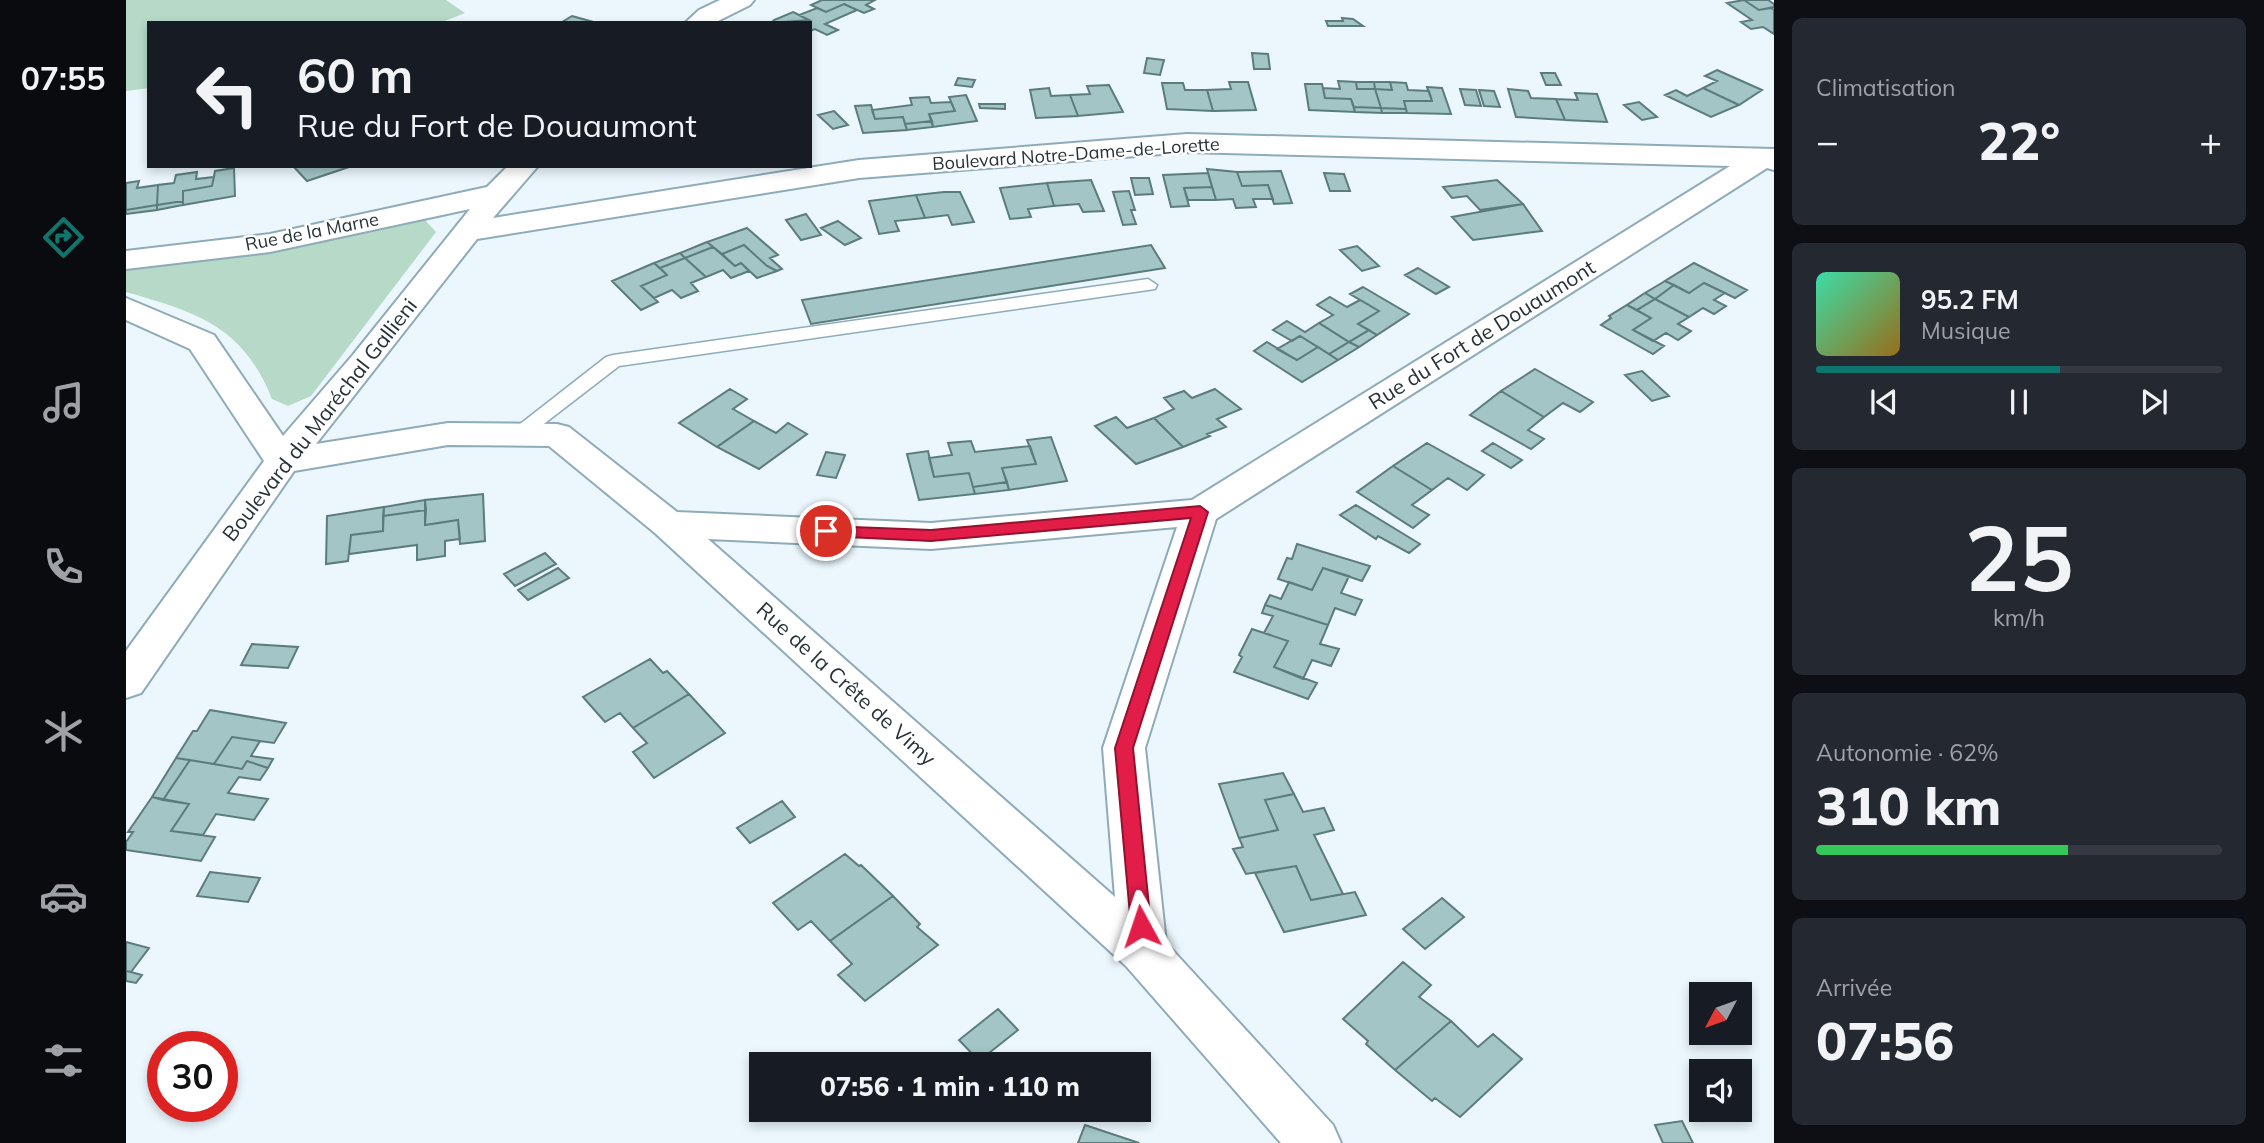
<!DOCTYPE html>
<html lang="fr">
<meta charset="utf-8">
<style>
body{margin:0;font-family:Mulish,sans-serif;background:#242831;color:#f1f3f6;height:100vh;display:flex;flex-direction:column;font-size:26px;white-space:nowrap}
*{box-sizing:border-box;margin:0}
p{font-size:23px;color:#9ea1a6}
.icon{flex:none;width:38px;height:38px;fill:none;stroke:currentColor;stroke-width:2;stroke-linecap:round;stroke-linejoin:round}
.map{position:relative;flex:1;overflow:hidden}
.panel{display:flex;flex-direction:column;gap:18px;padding:18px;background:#0d0f14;width:490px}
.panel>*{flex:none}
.banner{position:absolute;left:21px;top:21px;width:665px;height:147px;border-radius:0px;box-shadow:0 4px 10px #0003;background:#171b24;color:#f1f3f6;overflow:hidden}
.needle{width:46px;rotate:229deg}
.fabs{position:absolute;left:1563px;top:982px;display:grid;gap:14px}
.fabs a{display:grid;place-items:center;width:63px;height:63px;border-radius:0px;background:#171b24;box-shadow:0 4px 10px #0003;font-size:35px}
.speed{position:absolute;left:21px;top:1031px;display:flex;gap:14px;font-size:35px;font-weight:700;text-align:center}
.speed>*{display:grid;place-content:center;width:91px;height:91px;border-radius:50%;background:#171b24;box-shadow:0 4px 10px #0003;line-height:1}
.speed .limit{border:10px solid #d22;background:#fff;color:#111}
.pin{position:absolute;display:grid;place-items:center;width:60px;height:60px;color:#fff;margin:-30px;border:4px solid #fff;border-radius:50%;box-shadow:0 2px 7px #0007}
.me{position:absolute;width:77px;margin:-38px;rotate:355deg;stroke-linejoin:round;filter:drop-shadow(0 0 5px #0008)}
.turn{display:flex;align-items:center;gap:24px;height:147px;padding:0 35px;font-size:32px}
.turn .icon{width:91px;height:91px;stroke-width:2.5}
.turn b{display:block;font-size:49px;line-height:60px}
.big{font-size:52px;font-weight:800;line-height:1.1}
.panel .card{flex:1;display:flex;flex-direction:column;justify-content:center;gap:10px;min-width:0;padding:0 24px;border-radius:10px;background:#242831}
.panel .dial{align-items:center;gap:0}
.dial b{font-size:91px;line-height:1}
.song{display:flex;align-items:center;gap:21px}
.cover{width:84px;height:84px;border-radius:10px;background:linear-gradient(135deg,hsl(160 70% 55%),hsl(40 70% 35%))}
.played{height:7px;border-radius:4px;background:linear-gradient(90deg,#0f766e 60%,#363941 60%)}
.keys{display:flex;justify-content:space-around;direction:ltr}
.heat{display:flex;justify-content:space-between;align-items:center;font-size:38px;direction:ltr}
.charge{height:10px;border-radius:5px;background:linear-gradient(90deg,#34c759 62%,#363941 0)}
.trip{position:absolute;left:623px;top:1052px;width:402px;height:70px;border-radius:0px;background:#171b24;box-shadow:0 4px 10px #0003;font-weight:800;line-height:70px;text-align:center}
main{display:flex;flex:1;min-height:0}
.menu{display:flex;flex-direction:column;width:126px;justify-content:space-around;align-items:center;background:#090b0e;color:#9ea1a6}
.menu .icon{width:49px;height:49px}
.menu .current{color:#0f766e}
.menu b{font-size:32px;color:#f1f3f6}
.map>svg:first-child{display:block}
</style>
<main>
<nav class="menu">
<b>07:55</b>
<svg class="icon current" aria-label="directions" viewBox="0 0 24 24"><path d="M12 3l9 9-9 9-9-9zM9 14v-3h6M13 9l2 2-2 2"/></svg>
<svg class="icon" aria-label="music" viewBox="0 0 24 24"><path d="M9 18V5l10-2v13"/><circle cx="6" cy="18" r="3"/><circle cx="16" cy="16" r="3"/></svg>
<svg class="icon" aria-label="phone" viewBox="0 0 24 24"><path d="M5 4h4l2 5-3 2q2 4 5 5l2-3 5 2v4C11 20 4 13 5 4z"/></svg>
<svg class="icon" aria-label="climate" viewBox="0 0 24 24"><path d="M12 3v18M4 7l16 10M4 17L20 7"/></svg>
<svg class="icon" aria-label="car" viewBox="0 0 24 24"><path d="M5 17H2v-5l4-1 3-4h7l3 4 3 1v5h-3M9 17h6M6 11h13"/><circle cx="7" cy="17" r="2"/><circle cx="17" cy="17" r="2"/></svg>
<svg class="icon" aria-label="filters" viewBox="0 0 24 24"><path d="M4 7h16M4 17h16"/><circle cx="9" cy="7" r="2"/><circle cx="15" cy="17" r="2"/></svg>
</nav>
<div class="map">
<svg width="1648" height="1143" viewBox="0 0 1648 1143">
<rect width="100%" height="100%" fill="#ebf7fd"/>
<path fill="#b6d9c8" d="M 0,0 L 320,0 L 339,13 L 314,23 L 23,23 L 23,88 L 0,91 Z
M 297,218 L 310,232 L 185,396 L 162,406 L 146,399 C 117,326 70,312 0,292 L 0,271 L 4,269 L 196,241 L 278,220 Z"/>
<path fill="#a3c5c6" stroke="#5c7c7c" stroke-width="2" d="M 696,0 L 749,0 L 740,5 L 748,9 L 738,13 L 718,4 L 700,12 L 685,5 Z
M 1618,0 L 1642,0 L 1648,4 L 1648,7 L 1633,10 Z
M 1618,0 L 1633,10 L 1645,8 L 1648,10 L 1648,34 L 1637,27 L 1625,29 L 1615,22 L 1626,20 L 1601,3 Z
M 718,4 L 731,10 L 699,24 L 712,30 L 701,35 L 689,29 L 684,31 L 684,23 L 678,23 L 683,20 L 673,15 L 691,8 L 700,12 Z
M 667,12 L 683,20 L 645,23 L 648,20 Z
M 446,16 L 471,23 L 436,22 Z
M 1216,18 L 1227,19 L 1237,26 L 1202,26 L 1200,21 L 1217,21 Z
M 1126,53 L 1142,54 L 1144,69 L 1128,69 Z
M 1021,58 L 1038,60 L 1034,75 L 1018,73 Z
M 1591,70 L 1636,90 L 1613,105 L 1577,88 L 1591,81 L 1579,76 Z
M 1415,73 L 1429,73 L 1435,85 L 1420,85 Z
M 832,78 L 849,80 L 846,87 L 829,85 Z
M 1212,81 L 1230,82 L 1231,89 L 1249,89 L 1255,108 L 1228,107 L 1225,99 L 1199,98 L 1197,88 L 1214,89 Z
M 1103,82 L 1122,82 L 1130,110 L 1087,111 L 1081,90 L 1105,89 Z
M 1230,82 L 1248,82 L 1249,89 L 1231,89 Z
M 1248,82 L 1264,82 L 1266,90 L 1249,89 Z
M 1264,82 L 1280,83 L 1282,90 L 1303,91 L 1306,101 L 1278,101 L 1280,109 L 1255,108 L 1249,89 L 1266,90 Z
M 1036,83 L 1057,83 L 1059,90 L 1081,90 L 1087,111 L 1041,109 Z
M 1179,84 L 1196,84 L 1199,98 L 1225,99 L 1229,112 L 1183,110 Z
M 983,85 L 997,112 L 952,116 L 944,95 L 964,94 L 961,86 Z
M 1301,87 L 1316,88 L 1325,114 L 1281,113 L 1278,101 L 1306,101 Z
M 923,88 L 925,96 L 944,95 L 952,116 L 910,118 L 904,90 Z
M 1577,88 L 1613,105 L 1585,117 L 1539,95 L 1550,90 L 1561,96 Z
M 1334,89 L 1350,90 L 1355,106 L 1339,105 Z
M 1382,89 L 1402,91 L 1405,98 L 1430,99 L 1439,120 L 1390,117 Z
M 1353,90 L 1368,91 L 1374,107 L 1358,106 Z
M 1449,93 L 1471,94 L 1481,122 L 1439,120 L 1430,99 L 1452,100 Z
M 840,95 L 851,121 L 807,127 L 803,114 L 829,111 L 823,97 Z
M 803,97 L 805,103 L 825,102 L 829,111 L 803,114 L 806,121 L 779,124 L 777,117 L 749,119 L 746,110 L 786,105 L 784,98 Z
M 1513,102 L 1531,117 L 1516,120 L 1498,105 Z
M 853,104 L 879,104 L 879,109 L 854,108 Z
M 745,105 L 749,119 L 777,117 L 781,130 L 737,133 L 729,106 Z
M 1228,107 L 1255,108 L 1256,113 L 1229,112 Z
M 1255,108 L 1280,109 L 1281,113 L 1256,113 Z
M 708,111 L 722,125 L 707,129 L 692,115 Z
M 806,121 L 807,127 L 781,130 L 779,124 Z
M 167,166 L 226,166 L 181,181 Z
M 108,168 L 109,196 L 57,205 L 57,191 L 86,186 L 89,171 Z
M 1081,169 L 1111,172 L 1116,186 L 1142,185 L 1147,199 L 1127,199 L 1130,207 L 1110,208 L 1107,199 L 1090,200 Z
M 1155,171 L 1166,203 L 1148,204 L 1142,185 L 1116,186 L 1111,172 Z
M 71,172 L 70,179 L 88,177 L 86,186 L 57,191 L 57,201 L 31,205 L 32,185 L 48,183 L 50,175 Z
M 1082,173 L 1086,187 L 1058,188 L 1063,206 L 1045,207 L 1037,175 Z
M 1198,173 L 1218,174 L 1224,191 L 1204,191 Z
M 1005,178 L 1023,178 L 1027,194 L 1009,195 Z
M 965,180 L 978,211 L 957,212 L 953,204 L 928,206 L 921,183 Z
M 1371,180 L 1397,204 L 1354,210 L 1341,196 L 1326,198 L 1317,187 Z
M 13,181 L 11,188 L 32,185 L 31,205 L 0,210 L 0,183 Z
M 921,183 L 928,206 L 902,209 L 905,217 L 884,219 L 874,188 Z
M 1086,187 L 1090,200 L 1062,200 L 1058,188 Z
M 1003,191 L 1009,210 L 1005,210 L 1010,224 L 997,225 L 987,192 Z
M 818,192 L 834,192 L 848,222 L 826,225 L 822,215 L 799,218 L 790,195 Z
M 790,195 L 799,218 L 769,221 L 773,231 L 753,234 L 743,201 Z
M 57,201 L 57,205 L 31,210 L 31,205 Z
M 1397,204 L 1416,231 L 1347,240 L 1326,217 Z
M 31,205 L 31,210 L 0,214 L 0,210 Z
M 680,214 L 695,235 L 675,240 L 660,220 Z
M 712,221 L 735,238 L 719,245 L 695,228 Z
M 621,228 L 652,255 L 644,258 L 656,269 L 651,271 L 641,266 L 618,245 L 596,254 L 581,242 Z
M 581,242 L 587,247 L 559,258 L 554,253 Z
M 618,245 L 641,266 L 651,271 L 631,278 L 615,263 L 609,266 L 596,254 Z
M 1025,245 L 1039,268 L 685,324 L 676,300 Z
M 1231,246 L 1253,266 L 1236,271 L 1214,250 Z
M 587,247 L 609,266 L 615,263 L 623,271 L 605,278 L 597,270 L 580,277 L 559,258 Z
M 554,253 L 559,258 L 534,268 L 528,263 Z
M 559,258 L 580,277 L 565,283 L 572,291 L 555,298 L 546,290 L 528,298 L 515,286 L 541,275 L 534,268 Z
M 528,263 L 541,275 L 515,286 L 532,302 L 515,310 L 486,281 Z
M 1568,263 L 1621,290 L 1609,298 L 1578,283 L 1563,293 L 1539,281 Z
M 1292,268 L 1323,287 L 1310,294 L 1279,275 Z
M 1539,281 L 1548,285 L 1529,299 L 1519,293 Z
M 1578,283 L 1599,293 L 1588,300 L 1600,306 L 1588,314 L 1577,308 L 1563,317 L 1529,299 L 1548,285 L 1563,293 Z
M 1237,287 L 1283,314 L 1251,335 L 1232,324 L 1253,311 L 1224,294 Z
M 1519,293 L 1529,299 L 1511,310 L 1501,305 Z
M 1204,297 L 1221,307 L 1234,300 L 1253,311 L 1232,324 L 1243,330 L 1223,342 L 1193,323 L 1207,315 L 1191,305 Z
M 1529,299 L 1563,317 L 1552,324 L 1565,331 L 1552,340 L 1540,333 L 1527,341 L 1507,330 L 1525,318 L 1511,310 Z
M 1501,305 L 1525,318 L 1507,330 L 1538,346 L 1527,354 L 1475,325 L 1485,318 L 1483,316 Z
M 1161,321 L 1179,332 L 1193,323 L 1223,342 L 1203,354 L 1174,336 L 1166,341 L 1147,330 Z
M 1243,330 L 1251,335 L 1233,347 L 1223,342 Z
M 1174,336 L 1192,347 L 1171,360 L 1151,349 Z
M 1141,342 L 1171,360 L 1192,347 L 1212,360 L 1176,382 L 1128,351 Z
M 1223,342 L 1233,347 L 1212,360 L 1203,354 Z
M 1409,369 L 1467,402 L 1454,412 L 1437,403 L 1418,417 L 1375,391 Z
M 1516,371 L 1543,396 L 1526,401 L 1499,375 Z
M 604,389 L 621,399 L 607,409 L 628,421 L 591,447 L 553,423 Z
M 1089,389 L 1115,409 L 1091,419 L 1100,427 L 1081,434 L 1084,436 L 1057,447 L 1028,418 L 1048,409 L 1038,398 L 1058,391 L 1066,398 Z
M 1375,391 L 1418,417 L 1402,430 L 1418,439 L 1405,449 L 1344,415 Z
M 990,417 L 1001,428 L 1028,418 L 1057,447 L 1010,464 L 969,426 Z
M 628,421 L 650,433 L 662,423 L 681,434 L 633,469 L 591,447 Z
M 925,437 L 941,481 L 883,490 L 876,468 L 910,464 L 901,440 Z
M 845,441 L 849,452 L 904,446 L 910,464 L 876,468 L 881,482 L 847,487 L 843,473 L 808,477 L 803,458 L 826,455 L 822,443 Z
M 1301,443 L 1358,475 L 1341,490 L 1322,478 L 1306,490 L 1267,466 Z
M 1367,443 L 1396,460 L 1385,468 L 1356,451 Z
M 802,451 L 808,477 L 843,473 L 849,494 L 793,500 L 781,454 Z
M 700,452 L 719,455 L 710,478 L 691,475 Z
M 1267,466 L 1306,490 L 1286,505 L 1303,515 L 1287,528 L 1231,492 Z
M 881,482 L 883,490 L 849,494 L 847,487 Z
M 357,494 L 359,541 L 334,544 L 332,520 L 299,525 L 299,500 Z
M 299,500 L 300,510 L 257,516 L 258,507 Z
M 1230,505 L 1294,544 L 1283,553 L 1252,536 L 1250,539 L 1214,515 Z
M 258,507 L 257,531 L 225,535 L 222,561 L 200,564 L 201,516 Z
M 300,510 L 299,525 L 332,520 L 334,539 L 319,541 L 319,556 L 291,560 L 291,545 L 223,554 L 225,535 L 257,531 L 257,516 Z
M 1171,544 L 1244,566 L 1236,581 L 1197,568 L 1186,590 L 1152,579 L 1161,558 L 1166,559 Z
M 419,553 L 430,564 L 389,586 L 378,574 Z
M 432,568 L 443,578 L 402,600 L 392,590 Z
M 1197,568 L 1223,576 L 1215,593 L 1236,600 L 1229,615 L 1209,608 L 1202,625 L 1139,605 L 1144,595 L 1155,599 L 1163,582 L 1186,590 Z
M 1139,605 L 1202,625 L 1194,644 L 1213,649 L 1205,666 L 1186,660 L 1177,679 L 1148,667 L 1162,641 L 1138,633 L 1147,616 L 1136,613 Z
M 1126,629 L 1162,641 L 1148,667 L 1191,683 L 1182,699 L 1108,672 L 1116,657 L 1113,655 Z
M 126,644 L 172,647 L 162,668 L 115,665 Z
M 524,659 L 537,673 L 541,671 L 563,694 L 507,728 L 494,713 L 479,722 L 457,697 Z
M 563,694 L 599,733 L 528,778 L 507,752 L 521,743 L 507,728 Z
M 84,710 L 160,723 L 148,743 L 106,737 L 88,764 L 50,758 L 67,731 L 71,731 Z
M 106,737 L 134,741 L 125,756 L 147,759 L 142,768 L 121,761 L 116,769 L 88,764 Z
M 50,758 L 64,760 L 37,800 L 26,797 Z
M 64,760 L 116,769 L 121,761 L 142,768 L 134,780 L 113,777 L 102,793 L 142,799 L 128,820 L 90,814 L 77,835 L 45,831 L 63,804 L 37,800 Z
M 1157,773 L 1168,794 L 1139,800 L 1152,830 L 1113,838 L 1093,784 Z
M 1168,794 L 1177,812 L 1198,808 L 1208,830 L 1188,835 L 1217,894 L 1185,900 L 1170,866 L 1120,874 L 1107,849 L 1117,847 L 1113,838 L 1152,830 L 1139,800 Z
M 26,797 L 63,804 L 45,831 L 89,837 L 75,861 L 0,850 L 0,842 L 7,832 L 2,832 Z
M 656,801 L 669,817 L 624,843 L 611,828 Z
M 719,854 L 733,866 L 735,865 L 767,896 L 704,941 L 685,921 L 672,930 L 647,903 Z
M 1170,866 L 1185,900 L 1229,892 L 1240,915 L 1158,932 L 1129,873 Z
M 84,872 L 134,878 L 122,902 L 71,896 Z
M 767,896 L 794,924 L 791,927 L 812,945 L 739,1001 L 712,975 L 726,964 L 704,941 Z
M 1316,898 L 1338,917 L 1299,949 L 1277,929 Z
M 0,942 L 23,948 L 5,972 L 0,971 Z
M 1277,962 L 1305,985 L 1293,997 L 1325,1021 L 1269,1070 L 1240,1044 L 1242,1041 L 1217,1019 Z
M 0,971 L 5,972 L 16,975 L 10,983 L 0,981 Z
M 872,1009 L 892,1030 L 853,1061 L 833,1040 Z
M 1325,1021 L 1352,1047 L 1367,1034 L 1396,1059 L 1334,1117 L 1309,1098 L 1306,1101 L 1269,1070 Z
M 1556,1121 L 1567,1143 L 1537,1143 L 1529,1125 Z
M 959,1125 L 1013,1143 L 952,1143 Z"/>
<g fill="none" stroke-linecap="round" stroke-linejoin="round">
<g stroke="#8fabb9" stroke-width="3">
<path id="service" d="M 1022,279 L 1031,285 L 1029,289 L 493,366 L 397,440 L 383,440 L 380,435 L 480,357 L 487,355 Z"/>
</g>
<g stroke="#8fabb9" stroke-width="4">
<path id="minor" d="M 594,0 L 628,0 L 624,5 L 588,23 L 559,23 L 573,10 Z
M 1061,134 L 1648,149 L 1648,170 L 1641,168 L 1090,519 L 1019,748 L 1040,943 L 1207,1125 L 1215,1143 L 1155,1143 L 1000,966 L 529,533 L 423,446 L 322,445 L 168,471 L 15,693 L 0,698 L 0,651 L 138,461 L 64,349 L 0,320 L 0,298 L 88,335 L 157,436 L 226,356 L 344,209 L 144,252 L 0,269 L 0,251 L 144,234 L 361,187 L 382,166 L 412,166 L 367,218 L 733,160 ZM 1061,152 L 1604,166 L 1066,500 L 805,523 L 551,512 L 443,427 L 431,424 L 322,423 L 190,444 L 351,239 L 733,178 ZM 1051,527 L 977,748 L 989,897 L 582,539 L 805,549 Z"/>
</g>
<use href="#service" fill="#fff" fill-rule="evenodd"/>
<use href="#minor" fill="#fff" fill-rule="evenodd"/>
</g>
<path fill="#e11d48" stroke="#92132f" stroke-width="2" d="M 1074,506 L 1082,512 L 1007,748 L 1025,926 L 1022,932 L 1015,934 L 1008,932 L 1005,926 L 989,748 L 1065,518 L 805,541 L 700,536 L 692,531 L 700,526 L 805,530 Z"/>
<g text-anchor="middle" stroke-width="5" stroke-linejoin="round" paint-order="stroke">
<g font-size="18" fill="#263237" stroke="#fff">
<text transform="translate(950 154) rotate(-4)" y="6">Boulevard Notre-Dame-de-Lorette</text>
<text transform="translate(186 232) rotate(-11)" y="6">Rue de la Marne</text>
</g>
<g font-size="21" fill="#263237" stroke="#fff">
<text transform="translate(1356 335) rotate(-32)" y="7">Rue du Fort de Douaumont</text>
<text transform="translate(194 420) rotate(-52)" y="7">Boulevard du Maréchal Gallieni</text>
<text transform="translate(720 684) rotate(42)" y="7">Rue de la Crête de Vimy</text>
</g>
</g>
</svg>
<div class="fabs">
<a><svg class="needle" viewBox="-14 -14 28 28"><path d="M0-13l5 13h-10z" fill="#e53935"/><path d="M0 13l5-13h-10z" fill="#9ea1a6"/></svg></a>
<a><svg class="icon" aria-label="sound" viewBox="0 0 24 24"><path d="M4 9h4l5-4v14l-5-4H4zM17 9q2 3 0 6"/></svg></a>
</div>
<div class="speed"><div class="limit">30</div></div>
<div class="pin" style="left:700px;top:531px;background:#d93025"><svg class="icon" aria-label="arrive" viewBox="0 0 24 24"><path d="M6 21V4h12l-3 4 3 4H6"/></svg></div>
<svg class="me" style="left:1015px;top:926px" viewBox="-20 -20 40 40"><path d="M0-17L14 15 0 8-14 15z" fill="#e11d48" stroke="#fff" stroke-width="4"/></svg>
<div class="trip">07:56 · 1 min · 110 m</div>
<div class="banner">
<div class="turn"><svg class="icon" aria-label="left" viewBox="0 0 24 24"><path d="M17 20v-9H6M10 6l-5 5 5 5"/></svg><div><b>60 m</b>Rue du Fort de Douaumont</div></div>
</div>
</div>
<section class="panel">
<div class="card"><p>Climatisation</p>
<div class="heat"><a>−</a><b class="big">22°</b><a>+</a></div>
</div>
<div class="card">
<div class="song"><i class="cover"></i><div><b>95.2 FM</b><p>Musique</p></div></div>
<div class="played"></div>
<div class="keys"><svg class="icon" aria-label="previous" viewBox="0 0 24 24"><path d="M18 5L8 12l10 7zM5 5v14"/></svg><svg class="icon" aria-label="pause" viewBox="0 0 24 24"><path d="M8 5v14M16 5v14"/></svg><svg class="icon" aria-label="next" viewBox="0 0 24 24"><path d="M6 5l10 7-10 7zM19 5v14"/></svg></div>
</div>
<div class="card dial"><b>25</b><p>km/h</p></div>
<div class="card"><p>Autonomie · 62%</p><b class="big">310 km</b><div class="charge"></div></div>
<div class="card"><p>Arrivée</p><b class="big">07:56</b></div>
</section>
</main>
